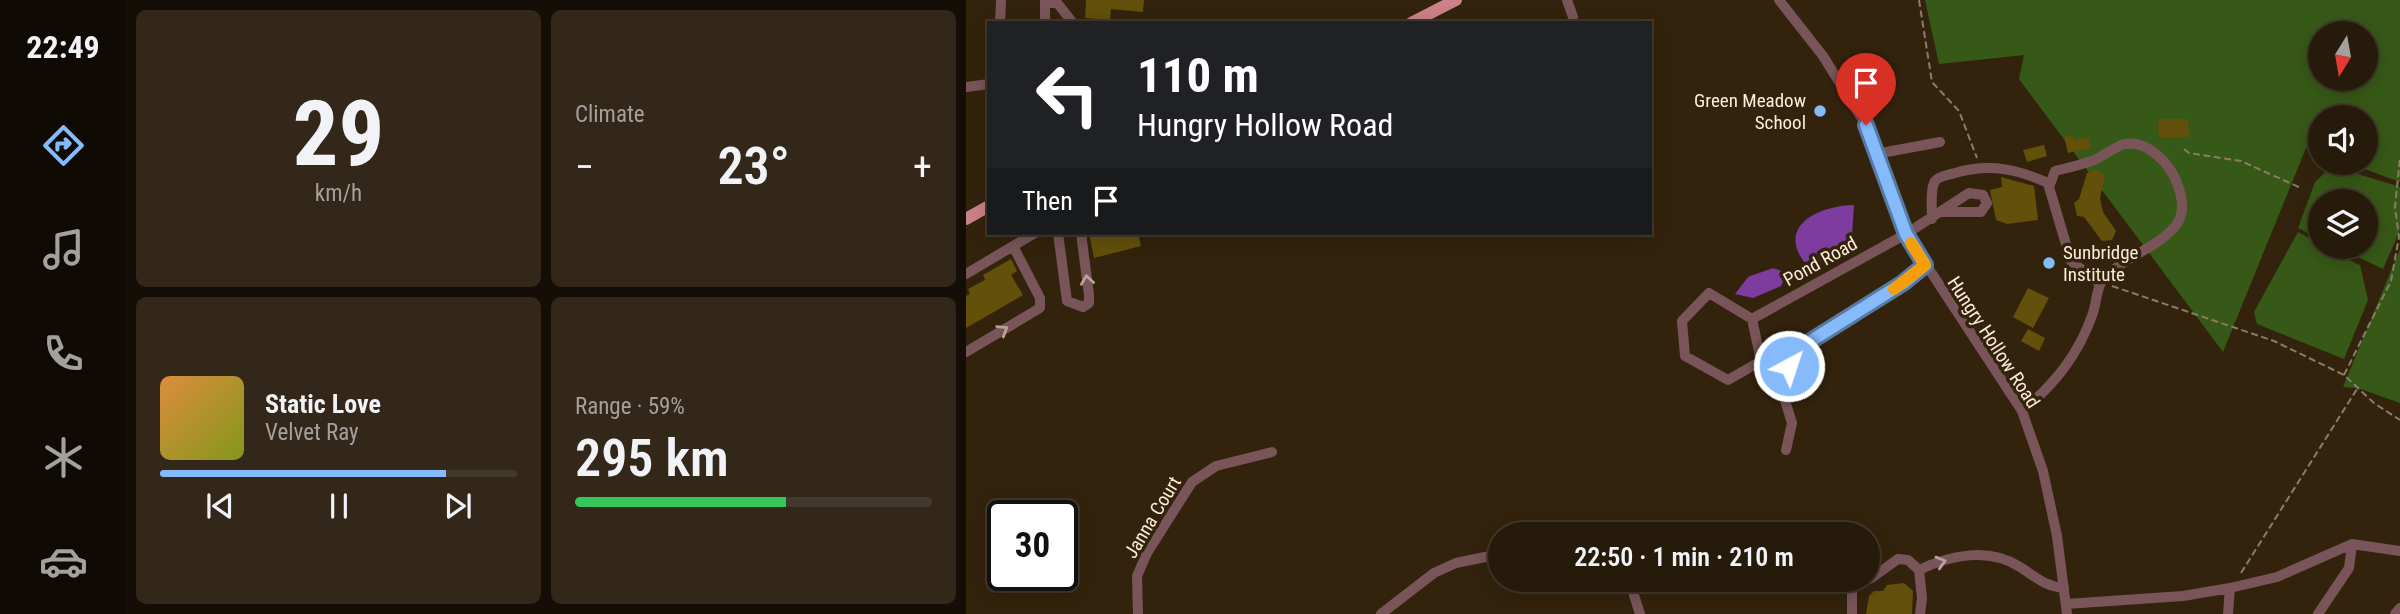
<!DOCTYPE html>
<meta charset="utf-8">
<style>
body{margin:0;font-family:"Roboto Condensed",sans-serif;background:#322718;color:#f1f3f6;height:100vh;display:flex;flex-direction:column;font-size:26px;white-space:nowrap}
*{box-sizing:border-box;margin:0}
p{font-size:23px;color:#a4a19c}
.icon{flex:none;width:38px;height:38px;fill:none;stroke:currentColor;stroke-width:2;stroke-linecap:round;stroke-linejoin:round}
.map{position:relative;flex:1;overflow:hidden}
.drawer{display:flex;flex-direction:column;gap:10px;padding:10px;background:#150e06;width:840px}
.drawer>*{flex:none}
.top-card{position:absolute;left:21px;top:21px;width:665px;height:214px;border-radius:0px;box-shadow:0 4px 18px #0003,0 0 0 2px #42382b;background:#202124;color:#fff;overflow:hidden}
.needle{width:46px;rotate:191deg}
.buttons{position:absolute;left:1342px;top:21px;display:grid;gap:14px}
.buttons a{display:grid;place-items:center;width:70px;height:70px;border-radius:50%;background:#261a0a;box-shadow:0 4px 18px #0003,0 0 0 2px #42382b;font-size:35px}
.speed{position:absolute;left:21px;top:500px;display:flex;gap:14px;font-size:35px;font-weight:700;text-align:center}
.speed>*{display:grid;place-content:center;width:91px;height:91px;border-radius:50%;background:#261a0a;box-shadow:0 4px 18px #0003,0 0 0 2px #42382b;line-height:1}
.speed .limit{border:4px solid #111;border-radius:10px;background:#fff;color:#111}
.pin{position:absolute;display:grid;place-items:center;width:60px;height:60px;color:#fff;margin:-72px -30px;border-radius:50% 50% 50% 0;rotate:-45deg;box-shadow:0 0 7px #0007}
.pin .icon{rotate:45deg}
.me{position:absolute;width:77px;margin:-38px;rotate:40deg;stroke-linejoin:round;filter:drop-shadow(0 0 5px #0008)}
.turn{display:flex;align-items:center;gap:24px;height:147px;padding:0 35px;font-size:32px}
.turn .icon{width:91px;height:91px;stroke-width:2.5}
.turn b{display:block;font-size:49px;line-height:60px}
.then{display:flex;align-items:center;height:66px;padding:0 35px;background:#0003;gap:14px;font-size:26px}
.big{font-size:52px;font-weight:600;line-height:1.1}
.drawer .tile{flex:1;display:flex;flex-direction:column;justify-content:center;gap:10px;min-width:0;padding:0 24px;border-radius:10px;background:#322718}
.drawer .dial{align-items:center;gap:0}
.dial b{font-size:91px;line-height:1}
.song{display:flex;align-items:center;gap:21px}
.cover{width:84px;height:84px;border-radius:10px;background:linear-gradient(135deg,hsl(30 70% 55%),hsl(70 70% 35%))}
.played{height:7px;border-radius:4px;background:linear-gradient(90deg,#85bbfb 80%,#42382b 80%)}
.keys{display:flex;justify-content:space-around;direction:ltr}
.heat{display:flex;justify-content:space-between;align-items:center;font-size:38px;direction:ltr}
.charge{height:10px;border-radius:5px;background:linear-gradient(90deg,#34c759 59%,#42382b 0)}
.drawer .tiles{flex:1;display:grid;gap:10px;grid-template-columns:repeat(2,1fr)}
.trip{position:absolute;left:522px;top:522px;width:392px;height:70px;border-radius:35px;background:#261a0a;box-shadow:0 4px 18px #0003,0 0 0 2px #42382b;font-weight:600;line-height:70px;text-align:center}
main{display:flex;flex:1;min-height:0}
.tab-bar{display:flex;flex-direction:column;width:126px;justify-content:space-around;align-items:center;background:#0f0a04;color:#a4a19c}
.tab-bar .icon{width:49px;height:49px}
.tab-bar .active{color:#85bbfb}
.tab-bar b{font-size:32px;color:#f1f3f6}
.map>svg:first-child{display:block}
</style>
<main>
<nav class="tab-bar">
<b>22:49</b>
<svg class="icon active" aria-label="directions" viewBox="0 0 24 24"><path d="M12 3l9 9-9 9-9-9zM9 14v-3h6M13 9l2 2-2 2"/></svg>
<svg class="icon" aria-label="music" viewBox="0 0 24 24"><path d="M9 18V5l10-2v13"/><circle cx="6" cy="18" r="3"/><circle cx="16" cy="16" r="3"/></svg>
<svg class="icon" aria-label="phone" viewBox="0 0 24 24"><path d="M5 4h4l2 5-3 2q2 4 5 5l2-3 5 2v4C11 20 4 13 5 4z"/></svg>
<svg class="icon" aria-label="climate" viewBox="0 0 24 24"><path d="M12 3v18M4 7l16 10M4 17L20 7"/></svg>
<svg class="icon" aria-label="car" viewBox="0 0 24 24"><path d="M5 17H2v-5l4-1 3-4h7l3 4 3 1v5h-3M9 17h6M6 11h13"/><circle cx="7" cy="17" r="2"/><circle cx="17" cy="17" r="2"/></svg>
</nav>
<section class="drawer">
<div class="tiles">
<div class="tile dial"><b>29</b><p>km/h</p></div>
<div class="tile"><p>Climate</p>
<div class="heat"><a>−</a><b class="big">23°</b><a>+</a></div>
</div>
<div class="tile">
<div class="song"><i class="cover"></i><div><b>Static Love</b><p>Velvet Ray</p></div></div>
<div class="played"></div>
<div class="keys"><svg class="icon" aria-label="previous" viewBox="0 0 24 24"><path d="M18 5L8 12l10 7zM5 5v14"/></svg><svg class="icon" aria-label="pause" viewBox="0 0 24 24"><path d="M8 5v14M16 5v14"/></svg><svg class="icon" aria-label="next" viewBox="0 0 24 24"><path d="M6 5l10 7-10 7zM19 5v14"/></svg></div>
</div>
<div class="tile"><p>Range · 59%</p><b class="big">295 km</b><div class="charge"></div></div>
</div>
</section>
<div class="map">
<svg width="1434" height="614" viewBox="0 0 1434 614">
<rect width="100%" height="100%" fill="#33230d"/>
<path fill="#375917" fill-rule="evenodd" d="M 959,0 L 1434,0 L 1434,182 L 1382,163 L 1400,163 L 1400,117 L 1354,117 L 1354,153 L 1340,148 L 1257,352 L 1053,79 L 1058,55 L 973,64 ZM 1354,33 L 1400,33 L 1400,79 L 1354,79 Z
M 1366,166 L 1434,187 L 1434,230 L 1417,269 L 1371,247 L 1400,247 L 1400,201 L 1354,201 L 1354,239 L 1332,228 L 1349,182 Z
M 1332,232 L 1354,244 L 1354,247 L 1394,265 L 1402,300 L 1378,359 L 1291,324 L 1288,312 Z
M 1434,249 L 1434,403 L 1392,388 L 1377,387 Z"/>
<path fill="#7e3d9e" d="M 888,205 L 885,250 L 843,268 C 807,228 850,206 888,205 Z
M 807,268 L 821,273 L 815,286 L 787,298 L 769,294 L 782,277 Z"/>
<path fill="#62500b" d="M 120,0 L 178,0 L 177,12 L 145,9 L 144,20 L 119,18 Z
M 1192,119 L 1222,119 L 1223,137 L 1193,137 Z
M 1106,135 L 1108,140 L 1122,137 L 1125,148 L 1102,153 L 1098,137 Z
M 1078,145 L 1081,156 L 1061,162 L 1057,150 Z
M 1130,169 L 1139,176 L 1134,198 L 1137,212 L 1150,231 L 1146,240 L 1136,241 L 1118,217 L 1111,216 L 1108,203 L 1113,199 L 1121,173 Z
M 1035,177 L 1068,186 L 1072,220 L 1041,224 L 1030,220 L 1024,190 L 1036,187 Z
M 123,233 L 172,233 L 175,246 L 128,258 Z
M 45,259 L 51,271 L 45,275 L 57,295 L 0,328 L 0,296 L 4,294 L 2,289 L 19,280 L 17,275 Z
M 1062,288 L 1083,298 L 1067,328 L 1047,317 Z
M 1062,329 L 1079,338 L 1073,351 L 1055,341 Z
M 938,583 L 947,591 L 946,614 L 900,614 L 903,596 L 908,591 L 917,591 L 921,585 Z"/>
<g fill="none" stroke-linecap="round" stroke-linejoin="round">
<path stroke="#8c7c67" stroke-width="2" stroke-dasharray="7 3.5" stroke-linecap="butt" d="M 953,0 L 966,82 L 993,111 L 1011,158
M 1218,149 L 1223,153 L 1275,161 L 1335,188
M 1146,286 L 1308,341 L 1378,375 L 1408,403 L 1434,420
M 1378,375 L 1425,281 L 1433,237 L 1429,207 L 1434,158
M 1275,573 L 1391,389"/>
<path stroke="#795559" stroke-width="10" d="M 601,0 L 607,17
M 813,0 L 857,56 L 900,125 L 940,234 L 1056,411 L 1077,471 L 1091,536 L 1101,614
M 79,1 L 92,4 L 107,23
M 34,23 L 35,0
M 79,23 L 79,0
M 0,87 L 23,84
M 910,154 L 974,142
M 966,219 C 966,209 964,189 969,181 C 973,176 983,175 989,173 C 1024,163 1052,169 1084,184
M 92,233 L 101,301 L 117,307 L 123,303 L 123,295 L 115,233
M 0,274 L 69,233
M 743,293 L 786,319 L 795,361 L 762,380 L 719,356 L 716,321 Z
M 786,319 L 940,234 L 1003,193 L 1017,195 L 1021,203 L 1015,212 L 978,212
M 0,352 L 74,308 L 74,298 L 47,246
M 1056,411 C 1089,384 1113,354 1127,313 C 1130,304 1131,289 1135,283 C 1155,256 1191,250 1211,224 C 1219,212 1216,196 1211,183 C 1204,164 1182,140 1159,144 C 1147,147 1137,157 1126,161 C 1114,165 1101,168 1089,171 L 1083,187 L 1105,261 L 1134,284
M 820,450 L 826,423 L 818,397 L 823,367 L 832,349 L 937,283 L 959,265
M 629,534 L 631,534
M 663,579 L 674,614
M 890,579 L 904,579 L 932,559 L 942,560 L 953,570
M 1100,604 L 1217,596 L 1264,588 L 1311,577 L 1386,544 L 1434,551
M 172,614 L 171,576 L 181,553 L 226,482 L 250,466 L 306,452
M 415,614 L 468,573 L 490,563 L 534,554
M 886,614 L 886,579
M 954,614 L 956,598 L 953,570 C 984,555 1023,547 1054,567 C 1070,577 1078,586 1098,588
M 1262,614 L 1264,588
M 1352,614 L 1383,568 L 1386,544
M 1429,614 L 1434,608"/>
<path stroke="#cb828a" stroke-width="12" d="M 445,23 L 490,0
M 0,219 L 23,206"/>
</g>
<defs><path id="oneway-chevron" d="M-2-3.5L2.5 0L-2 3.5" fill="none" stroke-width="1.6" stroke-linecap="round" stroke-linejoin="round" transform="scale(1.75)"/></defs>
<g stroke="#baa098">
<use href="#oneway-chevron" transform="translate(121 280) rotate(-98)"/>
<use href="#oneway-chevron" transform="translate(37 330) rotate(-32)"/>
<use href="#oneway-chevron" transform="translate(975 562) rotate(-16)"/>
</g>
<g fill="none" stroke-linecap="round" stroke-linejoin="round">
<g stroke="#567aa3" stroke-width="18">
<path id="route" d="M 823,366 L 832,349 L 937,283 L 959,265 L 940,234 L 900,125"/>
</g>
<use href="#route" stroke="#85bbfb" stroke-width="12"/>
<path stroke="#f59e0b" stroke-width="12" d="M 928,289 L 959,265 L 945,243"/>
</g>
<g fill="#85bbfb" stroke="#33230d" stroke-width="2.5">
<circle cx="854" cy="111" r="7"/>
<circle cx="1083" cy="263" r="7"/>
</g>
<g text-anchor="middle" stroke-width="7" stroke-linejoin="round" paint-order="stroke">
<g font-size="19" fill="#fcecd8" stroke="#33230d" text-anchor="end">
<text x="840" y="107">Green Meadow<tspan x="840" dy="22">School</tspan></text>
<text x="1097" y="259" text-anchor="start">Sunbridge<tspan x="1097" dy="22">Institute</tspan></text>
</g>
<g font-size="19" fill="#fcecd8" stroke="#33230d">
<text transform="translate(854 261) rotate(-29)" y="7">Pond Road</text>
<text transform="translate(1028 342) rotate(57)" y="7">Hungry Hollow Road</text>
<text transform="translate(186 517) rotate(-59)" y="7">Janna Court</text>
</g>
</g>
</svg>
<div class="buttons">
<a><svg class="needle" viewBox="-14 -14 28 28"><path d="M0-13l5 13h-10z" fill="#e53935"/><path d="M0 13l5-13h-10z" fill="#a4a19c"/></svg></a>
<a><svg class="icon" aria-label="sound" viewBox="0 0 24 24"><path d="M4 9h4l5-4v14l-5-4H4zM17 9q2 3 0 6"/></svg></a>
<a><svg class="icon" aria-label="layers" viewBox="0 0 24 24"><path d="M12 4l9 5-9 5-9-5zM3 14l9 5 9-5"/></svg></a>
</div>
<div class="speed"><div class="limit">30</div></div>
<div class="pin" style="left:900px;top:125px;background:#d93025"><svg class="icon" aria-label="arrive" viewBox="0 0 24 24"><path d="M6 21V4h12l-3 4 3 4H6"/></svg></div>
<svg class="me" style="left:823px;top:366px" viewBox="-20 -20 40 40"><circle r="17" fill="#85bbfb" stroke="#fff" stroke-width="3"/><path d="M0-11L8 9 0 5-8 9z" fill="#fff"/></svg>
<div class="trip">22:50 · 1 min · 210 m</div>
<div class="top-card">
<div class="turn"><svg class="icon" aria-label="left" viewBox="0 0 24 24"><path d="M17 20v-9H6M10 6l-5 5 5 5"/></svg><div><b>110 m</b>Hungry Hollow Road</div></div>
<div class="then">Then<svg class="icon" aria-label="arrive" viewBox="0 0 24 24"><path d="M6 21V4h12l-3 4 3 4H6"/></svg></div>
</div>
</div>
</main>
